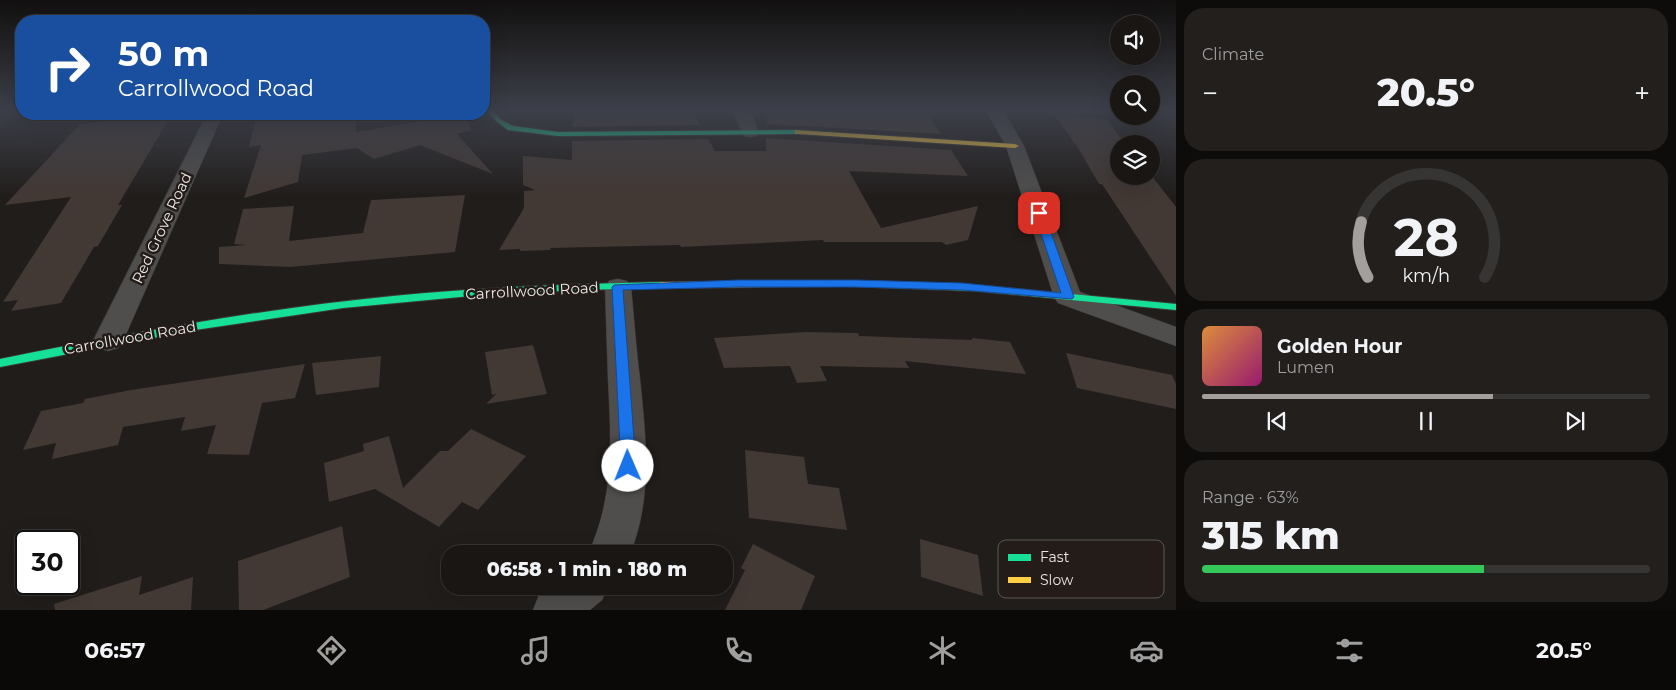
<!DOCTYPE html>
<html lang="en">
<head>
<meta charset="utf-8">
<style>
	body { margin:0; font-family:Montserrat,sans-serif; background:#221f1d; color:#f1f3f6; height:100vh; display:flex; flex-direction:column; font-size:19px; white-space:nowrap }
	* { box-sizing:border-box; margin:0 }
	p { font-size:16px; color:#9f9fa0 }
	.icon { flex:none; width:28px; height:28px; fill:none; stroke:currentColor; stroke-width:2; stroke-linecap:round; stroke-linejoin:round }
	.map { position:relative; flex:1; overflow:hidden }
	.details { display:flex; flex-direction:column; gap:8px; padding:8px; background:#0e0c0b; width:500px }
	.details>* { flex:none }
	.banner { position:absolute; left:15px; top:15px; width:475px; height:105px; border-radius:20px; box-shadow:0 5px 20px #0002,0 0 0 1px #373534; background:#1a4fa0; color:#fff; overflow:hidden }
	.tools { position:absolute; left:1110px; top:15px; display:grid; gap:10px }
	.tools a { display:grid; place-items:center; width:50px; height:50px; border-radius:50%; background:#191614; box-shadow:0 5px 20px #0002,0 0 0 1px #373534; font-size:25px }
	.speed { position:absolute; left:15px; top:530px; display:flex; gap:10px; font-size:25px; font-weight:700; text-align:center }
	.speed>* { display:grid; place-content:center; width:65px; height:65px; border-radius:50%; background:#191614; box-shadow:0 5px 20px #0002,0 0 0 1px #373534; line-height:1 }
	.speed .limit { border:2px solid #111; border-radius:8px; background:#fff; color:#111 }
	.pin { position:absolute; display:grid; place-items:center; width:42px; height:42px; color:#fff; margin:-21px; border-radius:10px; box-shadow:0 2px 8px #0006 }
	.me { position:absolute; width:55px; margin:-28px; rotate:359deg; stroke-linejoin:round; filter:drop-shadow(0 0 4px #0008) }
	.turn { display:flex; align-items:center; gap:18px; height:105px; padding:0 20px; font-size:22px }
	.turn .icon { width:65px; height:65px; stroke-width:2.5 }
	.turn b { display:block; font-size:35px; line-height:42px }
	.big { font-size:38px; font-weight:800; line-height:1.1 }
	.details .tile { flex:1; display:flex; flex-direction:column; justify-content:center; gap:8px; min-width:0; padding:0 18px; border-radius:20px; background:#221f1d }
	.details .dial { align-items:center; gap:0 }
	.dial svg { height:130px; overflow:visible; fill:none; stroke:#373534; stroke-width:7; stroke-linecap:round; text-anchor:middle }
	.dial text { fill:#f1f3f6; stroke:none }
	.song { display:flex; align-items:center; gap:15px }
	.cover { width:60px; height:60px; border-radius:8px; background:linear-gradient(135deg,hsl(30 70% 55%),hsl(320 70% 35%)) }
	.played { height:5px; border-radius:2px; background:linear-gradient(90deg,#a39f9c 65%,#373534 65%) }
	.keys { display:flex; justify-content:space-around; direction:ltr }
	.heat { display:flex; justify-content:space-between; align-items:center; font-size:28px; direction:ltr }
	.charge { height:8px; border-radius:4px; background:linear-gradient(90deg,#34c759 63%,#373534 0) }
	.trip { position:absolute; left:441px; top:545px; width:292px; height:50px; border-radius:20px; background:#191614; box-shadow:0 5px 20px #0002,0 0 0 1px #373534; font-weight:800; line-height:50px; text-align:center }
	.tab-bar { display:flex; height:80px; justify-content:space-around; align-items:center; background:#0a0908; color:#9f9fa0 }
	.tab-bar .icon { width:35px; height:35px }
	.tab-bar .selected { color:#a39f9c }
	.tab-bar b { font-size:22px; color:#f1f3f6 }
	main { display:flex; flex:1; min-height:0 }
	.map>svg:first-child { display:block }
	.building { fill:#423834 }
	.lines { fill:none; stroke-linecap:round; stroke-linejoin:round }
	.street-casing { stroke:#3c3938; stroke-width:1 }
	.fast-casing { stroke:#3c3938; stroke-width:2 }
	.slow-casing { stroke:#3c3938; stroke-width:2 }
	.street { fill:#4f4e4d; fill-rule:evenodd }
	.fast { fill:#16e098; fill-rule:evenodd }
	.slow { fill:#ffcf43; fill-rule:evenodd }
	.route { fill:#1a73e8; stroke:#114b97 }
	.labels { text-anchor:middle; stroke-width:5; stroke-linejoin:round; paint-order:stroke }
	.street-label { font-size:15px; fill:#e9e5e2; stroke:#231c19 }
	.key { fill:#231c19; stroke:#5e5855; stroke-width:1 }
	.key-label { font-size:14px; fill:#e9e5e2 }
</style>
</head>
<body>
<main>
<div class="map">
<svg width="1176" height="610" viewBox="0 0 1176 610">
	<rect width="100%" height="100%" fill="#211d1b"/>
	<g class="building">
		<path d="M573,110h120l7,15 -127,2z"/>
		<path d="M767,110h159l15,24 -174,-10z"/>
		<path d="M172,114l-54,91h4l-24,41 -4,1 -33,56 -50,8 7,-11 -15,2 68,-105 -66,8 75,-81z"/>
		<path d="M257,114h39l-1,7 60,-7 1,18 111,-18 4,16 -14,4 36,40 -73,-29 -46,14 -17,-11 -55,7 -4,27 -54,16 17,-53 -12,2z"/>
		<path d="M1054,114l53,6 19,24h-7v32l32,-1 25,32v89l-74,-112h-3l-19,-33z"/>
		<path d="M766,138l185,12 17,26 -119,-5 32,57 97,-22 -10,34 -22,5 -4,-3h-118l-1,-2 -142,7 -1,-2 -130,3 1,2 -31,1v-2l-21,1 25,-42v-17l11,-1 -12,-5v-29l49,4v-19l136,-2 7,12h51z"/>
		<path d="M465,195l-10,57 -165,15 -71,-3v-17l27,-2 -12,-1 9,-35 51,-3 -5,35 74,-8 8,-33z"/>
		<path d="M806,332l52,1 1,3 113,4v-2l38,4 16,32 -121,-13 4,7 -89,-2 7,15 -30,2 -7,-17 -66,2 -10,-30z"/>
		<path d="M533,345l14,49 -61,10 10,-10 -4,1 -7,-43z"/>
		<path d="M1066,353l106,22 4,9v25l-99,-21z"/>
		<path d="M381,356l-2,31 -63,8 -4,-32z"/>
		<path d="M305,364l-10,34 -33,5 -13,52 -42,-1 9,-29 -35,6 4,-14 -62,10 -5,18 -66,14 4,-16 -33,7 18,-39 42,-8 2,-4 46,-9z"/>
		<path d="M471,429l55,27 -48,54 -16,-8 -23,25 -64,-38 -46,13 -5,-39 40,-12 -1,-7 26,-8 14,52 37,-37h8z"/>
		<path d="M745,450l59,7 4,27 31,4 8,42 -98,-12z"/>
		<path d="M342,526l8,51 -87,33h-24l-1,-49z"/>
		<path d="M920,539l58,16 5,41 -62,-19z"/>
		<path d="M753,544l62,32 -14,34h-76l20,-40 -4,-2z"/>
		<path d="M142,576l-3,19 54,-18 -2,33h-136l-1,-6z"/>
	</g>
	<g class="lines">
		<defs>
			<g id="street">
				<path d="M732,110h17l10,22 -3,4 -6,1 -6,-1z"/>
				<path d="M986,110h17l21,36 56,146 96,35v19l-118,-43 -4,-6 -48,-151z"/>
				<path d="M207,114h16l-100,227 -5,7 -10,3 -10,-3 -5,-7z"/>
				<path d="M618,279l9,2 4,6c3,31 5,61 9,92 6,60 13,118 -10,175h-42c27,-58 23,-114 20,-176 -1,-30 -2,-61 -3,-91l4,-6z"/>
				<path d="M551,586h57l-6,14 -12,10h-57l6,-15z"/>
			</g>
			<g id="fast">
				<path d="M486,110h7l7,9 13,7 45,6 240,-2 4,2 -4,2 -240,2 -50,-6 -12,-9z"/>
				<path d="M847,281l129,4 200,19v6l-200,-19 -133,-5 -1,-2 1,-2z"/>
				<path d="M661,282l4,1 1,2 -1,2 -173,7 -149,14 -148,22 -195,37v-8c130,-26 261,-50 393,-63 89,-9 178,-12 268,-14z"/>
			</g>
			<g id="slow">
				<path d="M795,130l220,14 4,2 -4,2 -217,-14h-3z"/>
				<path d="M847,281l4,1 1,2 -1,2 -190,2 -5,-3 5,-3z"/>
			</g>
		</defs>
		<use href="#street" class="street-casing"/>
		<use href="#fast" class="fast-casing"/>
		<use href="#slow" class="slow-casing"/>
		<use href="#street" class="street"/>
		<use href="#fast" class="fast"/>
		<use href="#slow" class="slow"/>
	</g>
	<linearGradient id="sky" x2="0" y2="1"><stop stop-color="#12100f"/><stop offset="0.56" stop-color="#3d404a"/><stop offset="1" stop-color="#3d404a" stop-opacity="0"/></linearGradient>
	<rect width="1176" height="196" fill="url(#sky)"/>
	<path class="route" d="M1039,210l5,3 30,84 -2,2 -110,-9 -106,-3h-118l-115,3 13,176 -2,5 -6,2 -5,-2 -2,-5 -9,-179 2,-2 124,-5h118l106,3 99,10 -27,-80z"/>
	<g class="labels">
		<g class="street-label">
			<text transform="translate(162 228) rotate(-65)" y="5">Red Grove Road</text>
			<text transform="translate(532 291) rotate(-3)" y="5">Carrollwood Road</text>
			<text transform="translate(130 338) rotate(-10)" y="5">Carrollwood Road</text>
		</g>
	</g>
	<rect x="998" y="540" width="166" height="58" rx="8" class="key"/>
	<rect x="1008" y="554" width="23" height="7" fill="#16e098"/>
	<rect x="1008" y="577" width="23" height="6" fill="#ffcf43"/>
	<g class="key-label">
		<text x="1040" y="562">Fast</text>
		<text x="1040" y="585">Slow</text>
	</g>
</svg>
<div class="tools">
<a><svg class="icon" aria-label="sound" viewBox="0 0 24 24"><path d="M4 9h4l5-4v14l-5-4H4zM17 9q2 3 0 6"/></svg></a>
<a><svg class="icon" aria-label="search" viewBox="0 0 24 24"><circle cx="10" cy="10" r="6"/><path d="M15 15l6 6"/></svg></a>
<a><svg class="icon" aria-label="layers" viewBox="0 0 24 24"><path d="M12 4l9 5-9 5-9-5zM3 14l9 5 9-5"/></svg></a>
</div>
<div class="speed"><div class="limit">30</div></div>
<div class="pin" style="left:1039px;top:213px;background:#d93025"><svg class="icon" aria-label="arrive" viewBox="0 0 24 24"><path d="M6 21V4h12l-3 4 3 4H6"/></svg></div>
<svg class="me" style="left:628px;top:466px" viewBox="-20 -20 40 40"><circle r="19" fill="#fff"/><path d="M0-13L10 11 0 6-10 11z" fill="#1a73e8"/></svg>
<div class="trip">06:58 · 1 min · 180 m</div>
<div class="banner">
<div class="turn"><svg class="icon" aria-label="right" viewBox="0 0 24 24"><path d="M7 20v-9h11M14 6l5 5-5 5"/></svg><div><b>50 m</b>Carrollwood Road</div></div>
</div>
</div>
<section class="details">
<div class="tile"><p>Climate</p>
<div class="heat"><a>−</a><b class="big">20.5°</b><a>+</a></div>
</div>
<div class="tile dial"><svg viewBox="0 0 100 80">
<path d="M14 69A42 42 0 1 1 86 69"/>
<path d="M14 69A42 42 0 0 1 10 35" stroke="#a39f9c"/>
<text x="50" y="56" font-size="32" font-weight="700">28</text>
<text x="50" y="72" font-size="11">km/h</text>
</svg></div>
<div class="tile">
<div class="song"><i class="cover"></i><div><b>Golden Hour</b><p>Lumen</p></div></div>
<div class="played"></div>
<div class="keys"><svg class="icon" aria-label="previous" viewBox="0 0 24 24"><path d="M18 5L8 12l10 7zM5 5v14"/></svg><svg class="icon" aria-label="pause" viewBox="0 0 24 24"><path d="M8 5v14M16 5v14"/></svg><svg class="icon" aria-label="next" viewBox="0 0 24 24"><path d="M6 5l10 7-10 7zM19 5v14"/></svg></div>
</div>
<div class="tile"><p>Range · 63%</p><b class="big">315 km</b><div class="charge"></div></div>
</section>
</main>
<nav class="tab-bar">
<b>06:57</b>
<svg class="icon selected" aria-label="directions" viewBox="0 0 24 24"><path d="M12 3l9 9-9 9-9-9zM9 14v-3h6M13 9l2 2-2 2"/></svg>
<svg class="icon" aria-label="music" viewBox="0 0 24 24"><path d="M9 18V5l10-2v13"/><circle cx="6" cy="18" r="3"/><circle cx="16" cy="16" r="3"/></svg>
<svg class="icon" aria-label="phone" viewBox="0 0 24 24"><path d="M5 4h4l2 5-3 2q2 4 5 5l2-3 5 2v4C11 20 4 13 5 4z"/></svg>
<svg class="icon" aria-label="climate" viewBox="0 0 24 24"><path d="M12 3v18M4 7l16 10M4 17L20 7"/></svg>
<svg class="icon" aria-label="car" viewBox="0 0 24 24"><path d="M5 17H2v-5l4-1 3-4h7l3 4 3 1v5h-3M9 17h6M6 11h13"/><circle cx="7" cy="17" r="2"/><circle cx="17" cy="17" r="2"/></svg>
<svg class="icon" aria-label="filters" viewBox="0 0 24 24"><path d="M4 7h16M4 17h16"/><circle cx="9" cy="7" r="2"/><circle cx="15" cy="17" r="2"/></svg>
<b>20.5°</b>
</nav>
</body>
</html>
